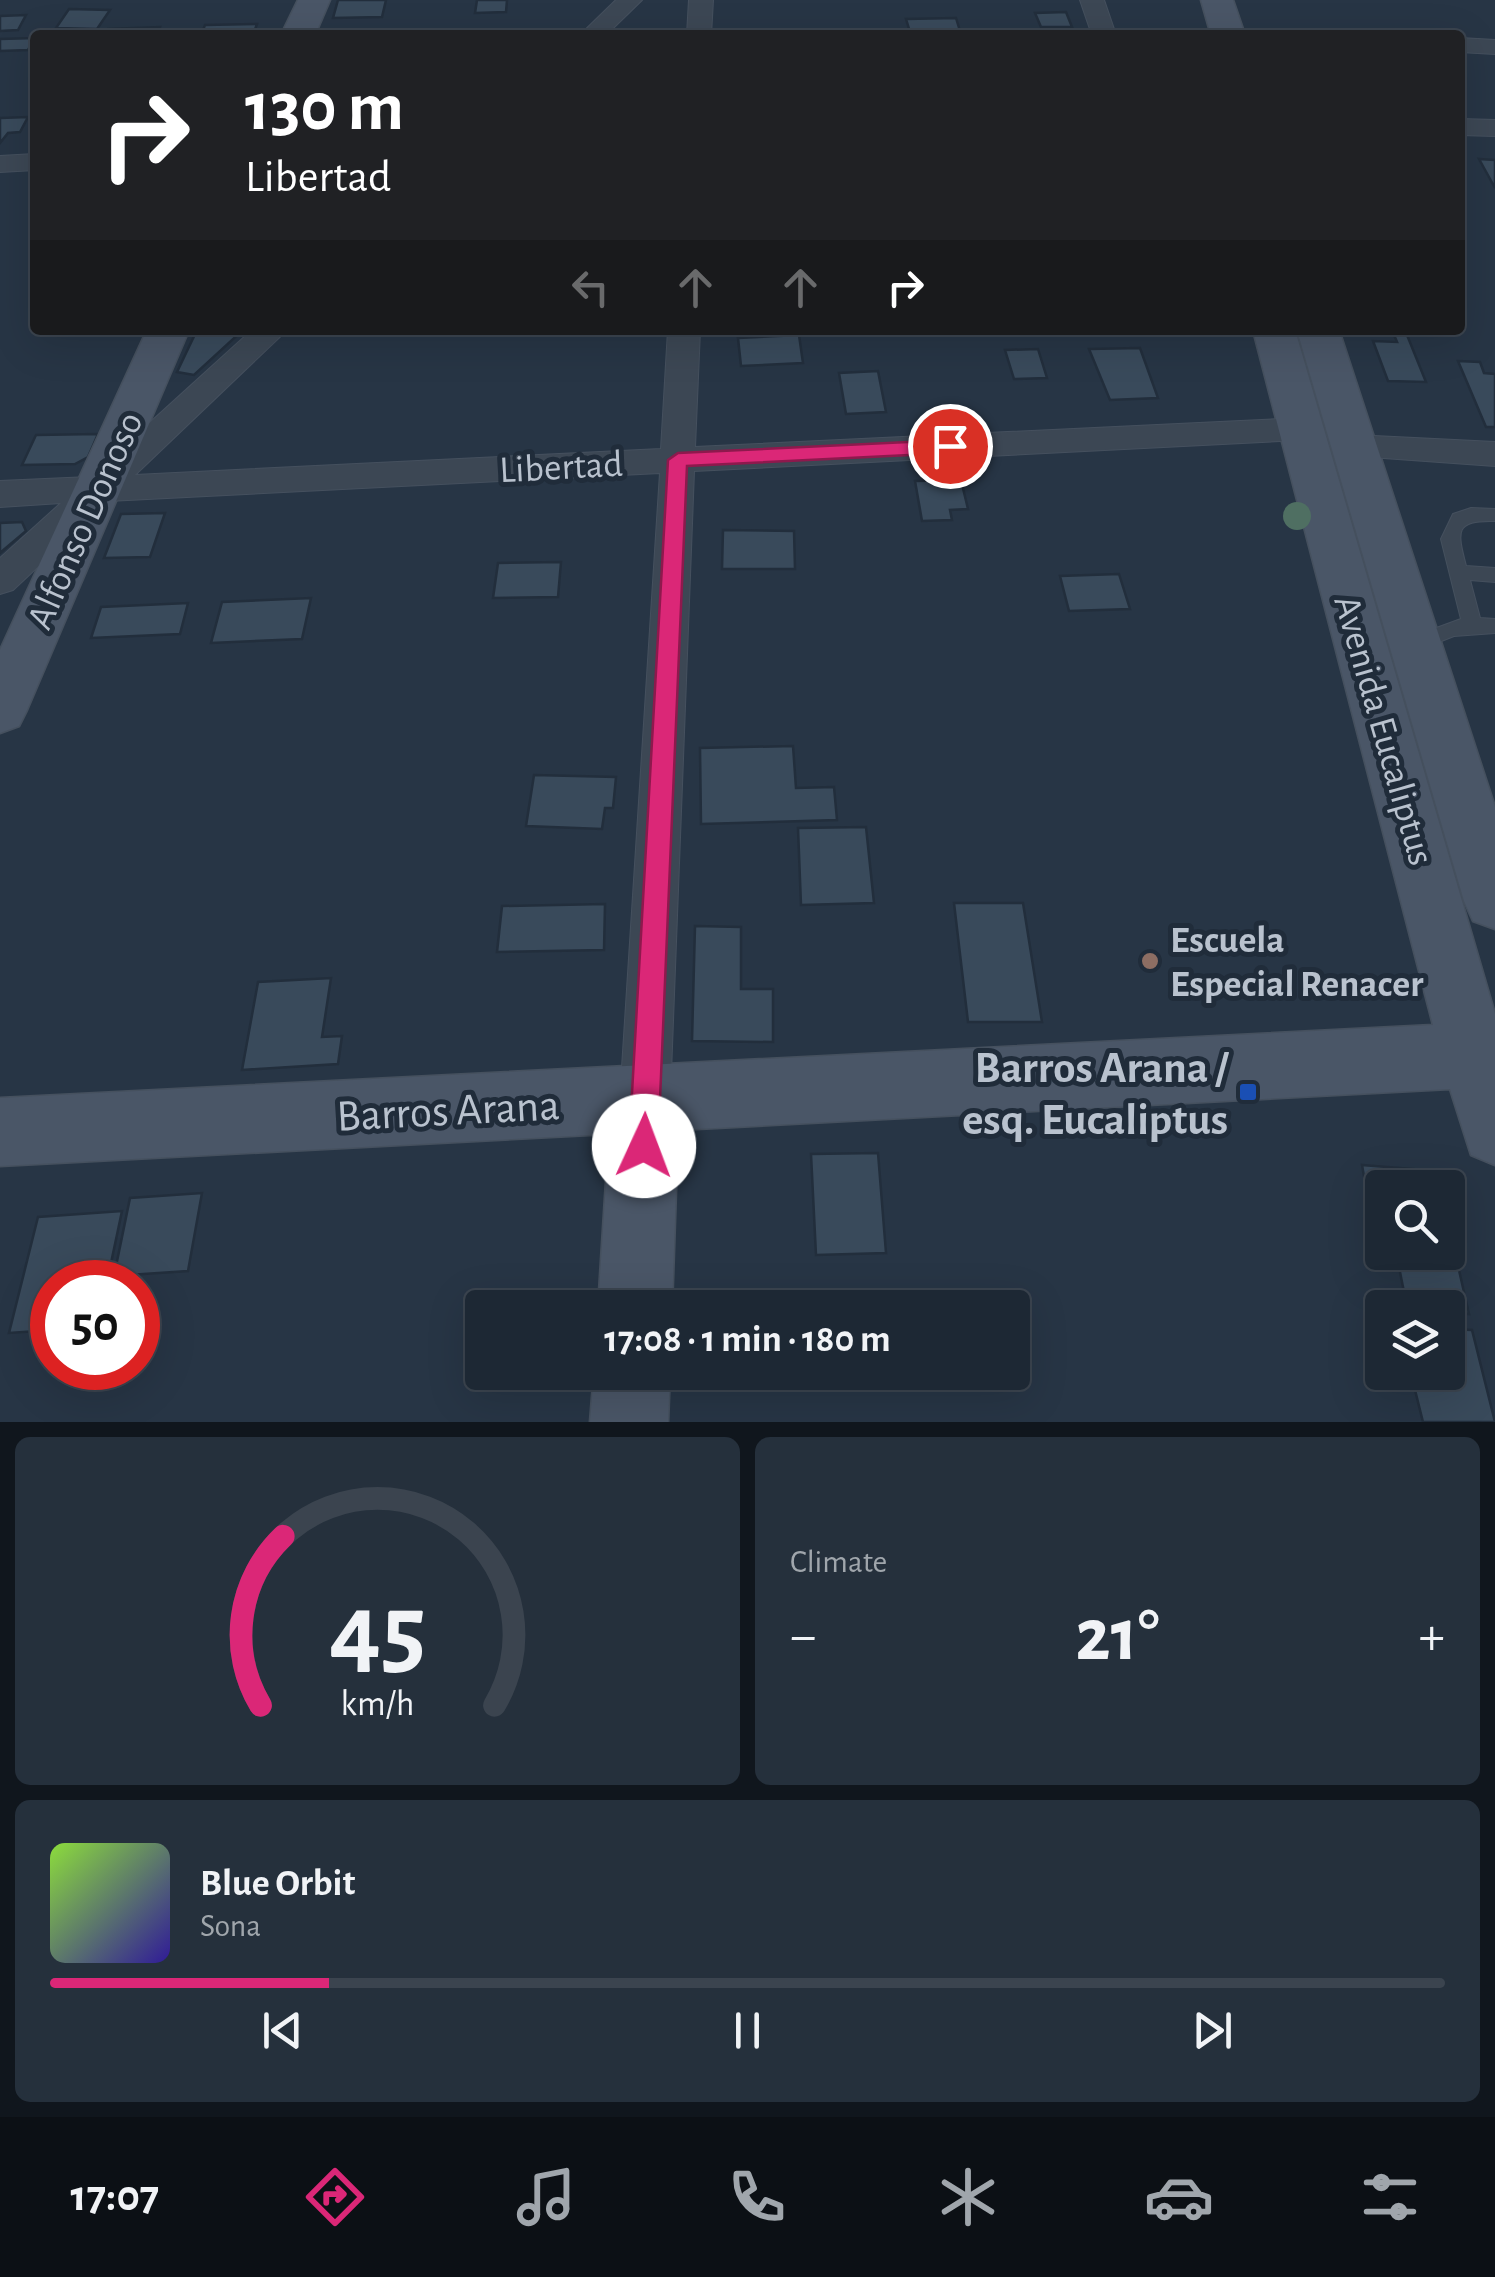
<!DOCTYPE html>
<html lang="en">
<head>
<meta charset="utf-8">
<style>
	body { margin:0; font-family:"Alegreya Sans",sans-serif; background:#25303c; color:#f1f3f6; height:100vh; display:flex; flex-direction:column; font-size:38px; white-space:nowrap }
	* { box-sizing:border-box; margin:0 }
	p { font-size:32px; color:#a0a6ac }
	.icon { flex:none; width:55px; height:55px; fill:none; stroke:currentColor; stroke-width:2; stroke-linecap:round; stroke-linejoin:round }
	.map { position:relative; height:1422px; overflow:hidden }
	.panel { display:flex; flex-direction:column; gap:15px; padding:15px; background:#10161d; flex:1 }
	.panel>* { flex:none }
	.banner { position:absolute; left:30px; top:30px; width:1435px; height:305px; border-radius:10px; box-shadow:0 10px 40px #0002,0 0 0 2px #3b444f; background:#202124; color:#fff; overflow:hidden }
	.controls { position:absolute; left:1365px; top:1170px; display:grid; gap:20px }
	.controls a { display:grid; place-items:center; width:100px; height:100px; border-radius:10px; background:#1d2834; box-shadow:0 10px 40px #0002,0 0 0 2px #3b444f; font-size:50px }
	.speed { position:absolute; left:30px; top:1260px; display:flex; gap:20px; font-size:50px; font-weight:700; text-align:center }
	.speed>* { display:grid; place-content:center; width:130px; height:130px; border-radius:50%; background:#1d2834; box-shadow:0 10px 40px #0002,0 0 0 2px #3b444f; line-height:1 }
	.speed .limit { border:15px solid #d22; background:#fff; color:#111 }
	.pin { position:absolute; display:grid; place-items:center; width:85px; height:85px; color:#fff; margin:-42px; border:5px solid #fff; border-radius:50%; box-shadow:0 2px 10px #0007 }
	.me { position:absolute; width:110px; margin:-55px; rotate:2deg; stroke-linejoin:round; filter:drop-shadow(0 0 8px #0008) }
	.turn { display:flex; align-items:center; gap:35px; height:210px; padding:0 50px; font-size:45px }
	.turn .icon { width:130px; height:130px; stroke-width:2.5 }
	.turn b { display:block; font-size:70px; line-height:85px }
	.lanes { display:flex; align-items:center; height:95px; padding:0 50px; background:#0003; justify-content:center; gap:50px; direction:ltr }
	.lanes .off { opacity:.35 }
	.big { font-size:75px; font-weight:700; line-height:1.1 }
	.panel .widget { flex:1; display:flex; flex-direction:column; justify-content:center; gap:15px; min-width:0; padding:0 35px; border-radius:15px; background:#25303c }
	.panel .dial { align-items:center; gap:0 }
	.dial svg { height:260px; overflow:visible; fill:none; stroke:#3b444f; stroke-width:7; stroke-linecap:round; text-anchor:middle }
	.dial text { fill:#f1f3f6; stroke:none }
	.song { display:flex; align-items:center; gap:30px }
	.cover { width:120px; height:120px; border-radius:15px; background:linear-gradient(135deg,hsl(90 70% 55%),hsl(250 70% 35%)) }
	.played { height:10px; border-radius:5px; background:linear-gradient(90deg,#db2777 20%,#3b444f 20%) }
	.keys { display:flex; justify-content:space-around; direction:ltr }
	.heat { display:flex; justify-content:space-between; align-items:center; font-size:55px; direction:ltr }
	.panel .tiles { flex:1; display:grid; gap:15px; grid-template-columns:1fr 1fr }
	.widget:last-child { grid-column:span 2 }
	.trip { position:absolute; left:465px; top:1290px; width:565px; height:100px; border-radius:10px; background:#1d2834; box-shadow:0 10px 40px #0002,0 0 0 2px #3b444f; font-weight:700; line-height:100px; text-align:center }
	.tabs { display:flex; height:160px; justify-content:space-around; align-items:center; background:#0c1015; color:#a0a6ac }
	.tabs .icon { width:70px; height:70px }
	.tabs .selected { color:#db2777 }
	.tabs b { font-size:45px; color:#f1f3f6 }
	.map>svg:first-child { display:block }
	.building { fill:#394a5b; stroke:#222e3c; stroke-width:2.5 }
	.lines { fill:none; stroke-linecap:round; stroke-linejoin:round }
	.lane-casing { stroke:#45505e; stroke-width:2 }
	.street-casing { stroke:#45505e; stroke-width:2 }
	.secondary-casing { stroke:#45505e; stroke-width:3 }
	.lane { fill:#3c4754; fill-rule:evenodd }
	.street { fill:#3c4754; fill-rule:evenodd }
	.secondary { fill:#4a5667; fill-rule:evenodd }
	.tree { fill:#4f6f62 }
	.route { fill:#db2777; stroke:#8e194d; stroke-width:2.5 }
	.education-dot { fill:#8d6e63; stroke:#202c3a; stroke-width:4 }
	.transit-dot { fill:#1a4fb4; stroke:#202c3a; stroke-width:4 }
	.labels { text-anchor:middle; stroke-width:10; stroke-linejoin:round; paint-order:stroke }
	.street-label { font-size:38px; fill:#b9c2ce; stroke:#202c3a }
	.poi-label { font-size:38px; font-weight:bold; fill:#b9c2ce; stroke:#202c3a; text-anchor:start }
	.near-poi-label { font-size:45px; font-weight:bold; fill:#b9c2ce; stroke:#202c3a; text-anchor:end }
	.near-street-label { font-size:45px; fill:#b9c2ce; stroke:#202c3a }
</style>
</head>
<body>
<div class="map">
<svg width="1495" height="1422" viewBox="0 0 1495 1422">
	<rect width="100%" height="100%" fill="#273545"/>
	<g class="building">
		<path d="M338,0h48l-4,17 -49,1z"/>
		<path d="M477,0h30l-1,12 -31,1z"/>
		<path d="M69,9l41,1 -13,19 -41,-1z"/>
		<path d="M1066,12l6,15h-31l-6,-14z"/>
		<path d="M26,15l-8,15 -18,1v-15z"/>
		<path d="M956,18l4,13 -50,1 -4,-13z"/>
		<path d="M257,24l-4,11h-52l4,-10z"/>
		<path d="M160,27l-3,8h-52l3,-6z"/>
		<path d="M35,38l-7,12 -28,1v-12z"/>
		<path d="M28,117l-8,15 -12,1 -8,10v-25z"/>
		<path d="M1479,159l16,1v28z"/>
		<path d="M197,330h46l-49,45 -17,-3z"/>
		<path d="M1392,330h13l21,52 -38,-1 -15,-40 24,1z"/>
		<path d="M799,335l4,28 -62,3 -3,-28z"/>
		<path d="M1140,348l18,50 -48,2 -21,-51z"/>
		<path d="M1038,349l9,29 -33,1 -9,-29z"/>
		<path d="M1458,361l22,1 4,11 11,1v53h-9z"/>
		<path d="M878,371l8,41 -40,2 -7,-41z"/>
		<path d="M98,434l-10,23 -13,7 -53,1 14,-30z"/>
		<path d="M961,480l7,29 -18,1 2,10 -30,1 -7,-40z"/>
		<path d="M165,513l-15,44 -46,1 17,-44z"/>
		<path d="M22,522l4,9 -26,22v-30z"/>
		<path d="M723,530l71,1 1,38h-73z"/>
		<path d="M561,562l-3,35 -65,1 5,-35z"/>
		<path d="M1119,574l11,35 -61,2 -9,-35z"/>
		<path d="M311,598l-9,41 -91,4 11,-41z"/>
		<path d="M188,603l-8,31 -89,4 10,-31z"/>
		<path d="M793,746l3,42 38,-1 3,33 -136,4 -1,-76z"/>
		<path d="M534,775l82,2 -3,31h-8l-3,21 -76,-3z"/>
		<path d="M866,827l8,76 -73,2 -3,-77z"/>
		<path d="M954,903h69l19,119h-74z"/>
		<path d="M605,904l-1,46 -107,2 5,-46z"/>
		<path d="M695,926l46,1v62h32v53l-81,-1z"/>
		<path d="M331,978l-9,59 20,-1 -4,28 -96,6 16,-88z"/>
		<path d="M878,1153l8,100 -70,2 -5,-101z"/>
		<path d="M1362,1165l74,6 3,17h-57v35l-10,-1z"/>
		<path d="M202,1193l-14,78 -74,5 16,-78z"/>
		<path d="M122,1211l-15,71h-55v48l-43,3 29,-116z"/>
		<path d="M1448,1222l21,92 -21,-2v-4l-41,-1 -11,-55h52z"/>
		<path d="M1448,1329l24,1 23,92h-72l-10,-40 18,1 -2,-11h19z"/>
	</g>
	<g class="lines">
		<defs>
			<path id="lane" d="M1471,508l24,1v12c-41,-1 -38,10 -29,45l29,2v14l-25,-2 10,38 15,1v14l-41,3 -38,15 -7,-3 -3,-5 3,-5 52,-19 -20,-80 12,-25z"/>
			<g id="street">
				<path d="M616,0h26l-36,35h-26z"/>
				<path d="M689,0h24l-2,35h-24z"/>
				<path d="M1080,0h24l12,35h-24z"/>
				<path d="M1460,38l35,2v14l-35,-2z"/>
				<path d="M1460,119l35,1v16l-35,-1z"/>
				<path d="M35,154v16l-35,2v-16z"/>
				<path d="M252,330h35l-152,145 526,-26 7,-119h32l-5,117 606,-29 12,3 5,8 -5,8 -12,3 -607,31 -24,628 -8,17 -17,8 -17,-8 -8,-17 40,-626 -552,28 -95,89 -13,4v-36l61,-55 -61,4v-26l90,-4z"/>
				<path d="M1354,435l141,7v24l-153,-11 -5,-8 5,-8z"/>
			</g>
			<g id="secondary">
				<path d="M298,0h32l-15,35h-34z"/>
				<path d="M1201,0h32l12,35h-34z"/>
				<path d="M147,330h42l-162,380 -8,16 -19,7v-83z"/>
				<path d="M1253,330h42l200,684v151l-24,-10 -21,-66 -772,41 -6,178h-74l11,-174 -609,32v-68l1433,-73z"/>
				<path d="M1297,330h42l156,477v122l-22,-8 -9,-20z"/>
				<path d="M594,1372h76l-2,50h-78z"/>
			</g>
		</defs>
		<use href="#lane" class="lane-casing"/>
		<use href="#street" class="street-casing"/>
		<use href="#secondary" class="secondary-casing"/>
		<use href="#lane" class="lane"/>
		<use href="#street" class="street"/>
		<use href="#secondary" class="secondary"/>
	</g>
	<circle class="tree" cx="1297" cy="516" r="14"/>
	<path class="route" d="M950,440l10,6 -10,7 -263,13 -29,680 -4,10 -10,4 -11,-4 -4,-10 39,-686 10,-7z"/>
	<circle class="education-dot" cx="1150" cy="961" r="10"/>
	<rect class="transit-dot" x="1238" y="1082" width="20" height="20" rx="5"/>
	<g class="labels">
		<g class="street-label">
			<text transform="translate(561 466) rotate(-3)" y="13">Libertad</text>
			<text transform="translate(84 520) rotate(-66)" y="13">Alfonso Donoso</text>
			<text transform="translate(1385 730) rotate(74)" y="13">Avenida Eucaliptus</text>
		</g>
		<g class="poi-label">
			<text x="1170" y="952">Escuela<tspan x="1170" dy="44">Especial Renacer</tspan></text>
		</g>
		<g class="near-poi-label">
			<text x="1228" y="1082">Barros Arana /<tspan x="1228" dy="52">esq. Eucaliptus</tspan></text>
		</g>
		<g class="near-street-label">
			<text transform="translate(448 1109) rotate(-3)" y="16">Barros Arana</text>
		</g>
	</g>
</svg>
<div class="controls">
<a><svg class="icon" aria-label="search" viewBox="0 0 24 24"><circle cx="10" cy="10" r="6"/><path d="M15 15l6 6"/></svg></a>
<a><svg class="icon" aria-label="layers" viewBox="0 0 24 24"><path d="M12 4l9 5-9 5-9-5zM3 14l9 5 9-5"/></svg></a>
</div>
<div class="speed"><div class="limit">50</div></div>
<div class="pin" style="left:950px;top:446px;background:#d93025"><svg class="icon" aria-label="arrive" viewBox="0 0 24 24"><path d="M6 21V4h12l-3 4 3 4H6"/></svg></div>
<svg class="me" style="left:644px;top:1146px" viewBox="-20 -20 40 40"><circle r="19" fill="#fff"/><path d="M0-13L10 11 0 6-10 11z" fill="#db2777"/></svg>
<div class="trip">17:08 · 1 min · 180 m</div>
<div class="banner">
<div class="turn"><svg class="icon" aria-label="right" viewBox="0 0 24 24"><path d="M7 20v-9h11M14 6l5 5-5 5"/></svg><div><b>130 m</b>Libertad</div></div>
<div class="lanes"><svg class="icon off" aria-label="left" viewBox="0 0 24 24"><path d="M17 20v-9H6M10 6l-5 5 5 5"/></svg><svg class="icon off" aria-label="ahead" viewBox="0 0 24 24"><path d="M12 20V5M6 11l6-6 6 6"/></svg><svg class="icon off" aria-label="ahead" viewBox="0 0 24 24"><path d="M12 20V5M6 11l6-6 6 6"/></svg><svg class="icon" aria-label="right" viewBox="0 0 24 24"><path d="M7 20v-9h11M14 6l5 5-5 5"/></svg></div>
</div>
</div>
<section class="panel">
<div class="tiles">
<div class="widget dial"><svg viewBox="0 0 100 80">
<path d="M14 69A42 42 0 1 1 86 69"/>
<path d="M14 69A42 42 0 0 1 21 17" stroke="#db2777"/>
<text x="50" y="56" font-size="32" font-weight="700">45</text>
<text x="50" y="72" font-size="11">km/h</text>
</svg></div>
<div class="widget"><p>Climate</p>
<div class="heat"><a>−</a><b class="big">21°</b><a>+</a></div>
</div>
<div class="widget">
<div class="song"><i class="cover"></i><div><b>Blue Orbit</b><p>Sona</p></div></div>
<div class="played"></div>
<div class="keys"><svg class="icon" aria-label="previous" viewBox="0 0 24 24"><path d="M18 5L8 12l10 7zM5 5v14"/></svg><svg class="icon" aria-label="pause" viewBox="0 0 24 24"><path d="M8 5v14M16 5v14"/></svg><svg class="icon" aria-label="next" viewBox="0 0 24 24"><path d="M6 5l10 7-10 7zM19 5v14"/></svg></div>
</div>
</div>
</section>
<nav class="tabs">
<b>17:07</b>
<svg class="icon selected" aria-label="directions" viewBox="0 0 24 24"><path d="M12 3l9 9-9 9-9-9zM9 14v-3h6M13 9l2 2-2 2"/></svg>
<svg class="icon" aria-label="music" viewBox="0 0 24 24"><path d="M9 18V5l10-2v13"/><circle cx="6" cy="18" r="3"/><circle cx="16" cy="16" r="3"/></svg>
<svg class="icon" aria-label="phone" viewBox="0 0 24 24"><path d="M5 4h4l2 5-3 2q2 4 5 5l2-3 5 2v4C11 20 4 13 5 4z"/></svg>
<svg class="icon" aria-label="climate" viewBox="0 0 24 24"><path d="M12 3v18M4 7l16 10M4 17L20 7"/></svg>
<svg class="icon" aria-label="car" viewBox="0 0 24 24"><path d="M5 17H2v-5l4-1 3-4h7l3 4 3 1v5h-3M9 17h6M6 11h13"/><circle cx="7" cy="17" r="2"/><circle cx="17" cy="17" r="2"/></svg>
<svg class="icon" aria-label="filters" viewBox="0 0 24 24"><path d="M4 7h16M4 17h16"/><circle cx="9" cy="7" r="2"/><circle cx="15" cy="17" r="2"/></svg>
</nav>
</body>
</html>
